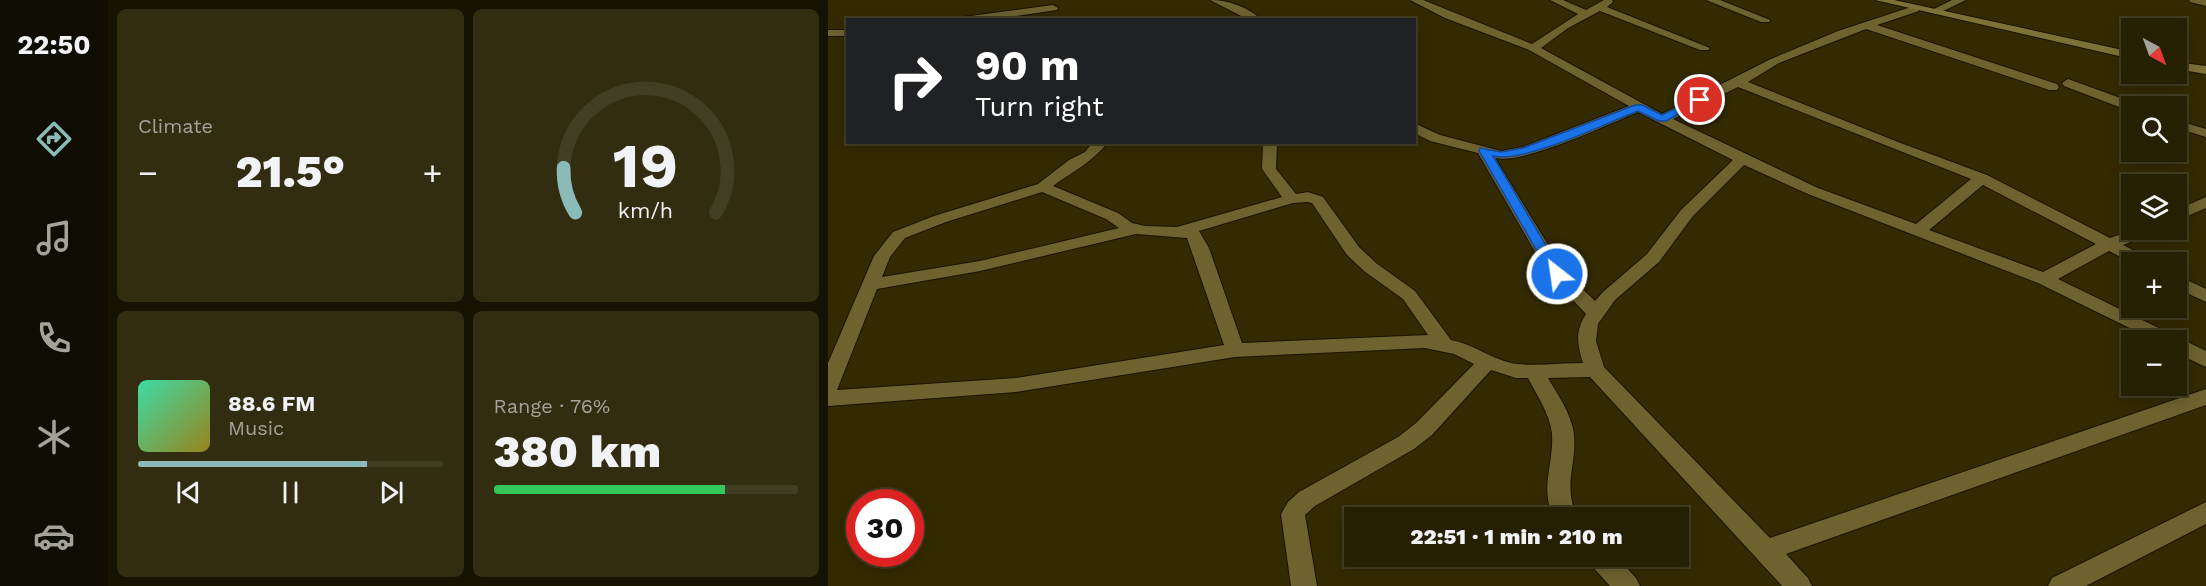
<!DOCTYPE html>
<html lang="en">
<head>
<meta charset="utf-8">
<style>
	body { margin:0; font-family:"Work Sans",sans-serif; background:#322d11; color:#f1f3f6; height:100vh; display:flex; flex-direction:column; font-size:22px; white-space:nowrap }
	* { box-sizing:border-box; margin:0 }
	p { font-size:20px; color:#a4a399 }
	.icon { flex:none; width:33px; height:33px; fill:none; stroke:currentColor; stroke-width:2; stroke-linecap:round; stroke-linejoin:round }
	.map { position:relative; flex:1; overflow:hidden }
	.details { display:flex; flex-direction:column; gap:9px; padding:9px; background:#151201; width:720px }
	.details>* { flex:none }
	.top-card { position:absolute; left:18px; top:18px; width:570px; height:126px; border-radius:0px; box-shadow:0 3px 15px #0003,0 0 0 2px #423e24; background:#202124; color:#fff; overflow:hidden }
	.needle { width:39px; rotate:139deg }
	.tools { position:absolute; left:1293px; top:18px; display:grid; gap:12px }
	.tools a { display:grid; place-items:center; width:66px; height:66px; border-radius:0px; background:#262002; box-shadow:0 3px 15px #0003,0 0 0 2px #423e24; font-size:30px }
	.speed { position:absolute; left:18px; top:489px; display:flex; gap:12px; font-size:30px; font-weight:700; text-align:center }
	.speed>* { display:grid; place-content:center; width:78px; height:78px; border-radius:50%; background:#262002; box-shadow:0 3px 15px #0003,0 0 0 2px #423e24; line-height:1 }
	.speed .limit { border:9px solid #d22; background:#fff; color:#111 }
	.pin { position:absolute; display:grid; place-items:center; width:51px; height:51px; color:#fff; margin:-26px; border:3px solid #fff; border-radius:50%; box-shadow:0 2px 6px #0007 }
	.me { position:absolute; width:66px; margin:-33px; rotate:330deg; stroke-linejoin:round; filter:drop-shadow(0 0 4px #0008) }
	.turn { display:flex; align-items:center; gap:21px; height:126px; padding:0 30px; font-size:27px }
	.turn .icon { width:78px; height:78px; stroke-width:2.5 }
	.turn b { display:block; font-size:42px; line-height:51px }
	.big { font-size:45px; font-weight:800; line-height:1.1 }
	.details .widget { flex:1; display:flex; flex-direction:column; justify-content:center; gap:9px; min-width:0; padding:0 21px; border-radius:9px; background:#322d11 }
	.details .dial { align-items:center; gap:0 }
	.dial svg { height:156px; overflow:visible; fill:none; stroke:#423e24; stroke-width:7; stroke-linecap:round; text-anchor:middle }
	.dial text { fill:#f1f3f6; stroke:none }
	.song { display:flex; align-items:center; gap:18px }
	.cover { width:72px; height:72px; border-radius:9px; background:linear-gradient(135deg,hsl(160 70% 55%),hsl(50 70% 35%)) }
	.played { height:6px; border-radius:3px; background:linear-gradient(90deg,#8bbbb9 75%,#423e24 75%) }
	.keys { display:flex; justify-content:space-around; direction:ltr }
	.heat { display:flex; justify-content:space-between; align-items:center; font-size:33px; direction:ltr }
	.charge { height:9px; border-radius:4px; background:linear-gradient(90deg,#34c759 76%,#423e24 0) }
	.details .tiles { flex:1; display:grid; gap:9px; grid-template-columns:repeat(2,1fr) }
	.trip { position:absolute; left:516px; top:507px; width:345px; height:60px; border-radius:0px; background:#262002; box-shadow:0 3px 15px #0003,0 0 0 2px #423e24; font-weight:800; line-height:60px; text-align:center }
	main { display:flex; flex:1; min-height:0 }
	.tab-bar { display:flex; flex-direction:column; width:108px; justify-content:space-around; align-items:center; background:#0f0d01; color:#a4a399 }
	.tab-bar .icon { width:42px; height:42px }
	.tab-bar .on { color:#8bbbb9 }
	.tab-bar b { font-size:27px; color:#f1f3f6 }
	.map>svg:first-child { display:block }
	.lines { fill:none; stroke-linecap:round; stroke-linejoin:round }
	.street-casing { stroke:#191300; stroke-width:2 }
	.secondary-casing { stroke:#191300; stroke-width:2 }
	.street { fill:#6e622f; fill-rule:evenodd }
	.secondary { fill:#7e7137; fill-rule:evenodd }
	.route { fill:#1a73e8; stroke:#114b97; stroke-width:1.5 }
</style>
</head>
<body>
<main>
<nav class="tab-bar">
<b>22:50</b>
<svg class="icon on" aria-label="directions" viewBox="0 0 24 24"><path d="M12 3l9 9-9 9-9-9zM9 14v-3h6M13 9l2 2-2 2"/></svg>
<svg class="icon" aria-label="music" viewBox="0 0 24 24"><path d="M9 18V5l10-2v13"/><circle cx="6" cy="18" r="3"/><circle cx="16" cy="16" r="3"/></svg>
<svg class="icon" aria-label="phone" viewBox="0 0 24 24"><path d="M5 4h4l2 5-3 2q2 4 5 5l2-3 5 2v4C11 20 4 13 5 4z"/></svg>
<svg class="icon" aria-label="climate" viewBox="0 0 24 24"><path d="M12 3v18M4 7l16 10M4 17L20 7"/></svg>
<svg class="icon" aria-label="car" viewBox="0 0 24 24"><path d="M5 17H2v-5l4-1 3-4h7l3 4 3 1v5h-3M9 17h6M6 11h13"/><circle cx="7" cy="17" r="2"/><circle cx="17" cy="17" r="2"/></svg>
</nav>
<section class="details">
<div class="tiles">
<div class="widget"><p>Climate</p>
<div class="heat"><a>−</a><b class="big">21.5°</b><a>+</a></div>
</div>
<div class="widget dial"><svg viewBox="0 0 100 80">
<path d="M14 69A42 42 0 1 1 86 69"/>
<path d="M14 69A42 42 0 0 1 8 46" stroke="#8bbbb9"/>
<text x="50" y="56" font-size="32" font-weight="700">19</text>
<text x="50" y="72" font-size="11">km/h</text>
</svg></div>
<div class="widget">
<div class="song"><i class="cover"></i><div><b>88.6 FM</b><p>Music</p></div></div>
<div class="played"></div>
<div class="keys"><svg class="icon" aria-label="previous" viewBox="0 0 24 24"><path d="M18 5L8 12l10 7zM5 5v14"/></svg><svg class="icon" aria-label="pause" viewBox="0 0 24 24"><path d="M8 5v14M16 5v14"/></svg><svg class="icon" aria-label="next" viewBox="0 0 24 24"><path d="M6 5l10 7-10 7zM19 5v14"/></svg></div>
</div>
<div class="widget"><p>Range · 76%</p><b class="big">380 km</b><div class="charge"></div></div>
</div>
</section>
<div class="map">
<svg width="1378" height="586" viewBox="0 0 1378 586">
	<rect width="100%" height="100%" fill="#332a02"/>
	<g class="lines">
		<defs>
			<g id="street">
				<path d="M382,0c19,0 38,7 52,20h-13z"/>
				<path d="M582,0h13l109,44 46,-30 -28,-14h13l23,10 18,-10h8l1,2 -6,5 103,41 -2,2h-8l-100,-39 -32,17 -27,20 121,66 109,-55 67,-28 73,-24h8v4l-42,14 180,59 2,3 -2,3h-8l-183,-61 -87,34 -31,19 150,60 89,33 123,63 23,-8h22l-2,3 -30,12 26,13 2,4 -19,1 -23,-12 -51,28 148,72v16l-30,-14v-13h-22l-116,-57 -230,-89 -64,-29 -51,51 -34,46 -44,38 -12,17 -5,7 -2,17 8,26 166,171 436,-149v16l-420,149 22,24 4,8h-30l-192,-209 -42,1c10,17 23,35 26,56 3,31 -12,52 4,84h-24c-15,-29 0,-54 -2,-84 -2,-20 -15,-38 -24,-56h-12l-25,-8 -59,65 -18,14 -99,57 -10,9 12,71h-26l-10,-72 7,-12 11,-10 99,-55 18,-14 58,-59 -20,-10 -29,-6 -190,9 -219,35 -188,14v-43l46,-107 19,-24 41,-16 104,-32 31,-24 16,-8 8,-10h15c-14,19 -36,30 -55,44l65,27 14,10 13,3 32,1 105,-30 -20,-28 1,-27h14l-1,27 20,25 12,-2 15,5 36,50 17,16 39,28 36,49c23,4 43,21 66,24 21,2 45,-1 66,-1 -6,-19 -8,-32 3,-49l-38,-40 -70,-121 -48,-12 -16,-8v-10l26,12 61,16 22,-4 106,-41 -100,-56 -84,-32zM910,87l233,92 -55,45 -98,-36 -145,-69zM810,112l95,48 -52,50 -34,44 -44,38 -8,9 -31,-30 -69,-113c28,7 113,-34 143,-46zM1155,185l113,59 -53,28 -114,-42zM214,192l64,27 13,9 -139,33 -98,16 8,-20 15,-19 41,-16zM479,202l5,1 35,52 17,16 39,28 25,36 -186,8 -33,-95 -10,-17 94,-28zM308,234l51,4 37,107 -208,33 -179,12 40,-101 103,-18z"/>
				<path d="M878,0h14l50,20 -1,2h-8z"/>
				<path d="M1124,0h14l-29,14 -9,-2z"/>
				<path d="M1361,0h17v6l-16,-4z"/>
				<path d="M225,5l5,3 -1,2 -67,10h-32l5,-3z"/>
				<rect x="0" y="30" width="20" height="6"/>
				<path d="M1240,79l69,25 1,2h-6v5l-5,-1 -63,-24 -2,-3z"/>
				<path d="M1348,120l30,9v8l-30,-9z"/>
				<path d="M1378,197v11l-30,13v-11z"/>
				<path d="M1348,275l30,14v13l-30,-14z"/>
				<path d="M1378,502v22l-120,62h-38l4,-8z"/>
				<path d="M759,556h29l20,22 4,8h-30l-20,-22z"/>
			</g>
			<g id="secondary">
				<path d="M1047,0h19l238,52v7z"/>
				<path d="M1348,62l30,4v8l-30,-5z"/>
			</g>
		</defs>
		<use href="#street" class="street-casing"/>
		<use href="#secondary" class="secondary-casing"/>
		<use href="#street" class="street"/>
		<use href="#secondary" class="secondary"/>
	</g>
	<path class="route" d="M869,98l8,2 -39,21h-7l-21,-10c-32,12 -115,53 -145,45l70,118 -6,4 -5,-1 -73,-126 1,-3 21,4 22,-4 112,-43h7l20,10z"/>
</svg>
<div class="tools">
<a><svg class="needle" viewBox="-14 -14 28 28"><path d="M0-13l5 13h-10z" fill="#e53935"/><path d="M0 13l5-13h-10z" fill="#a4a399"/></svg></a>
<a><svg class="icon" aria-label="search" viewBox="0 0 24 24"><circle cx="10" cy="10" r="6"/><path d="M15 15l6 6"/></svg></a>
<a><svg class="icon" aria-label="layers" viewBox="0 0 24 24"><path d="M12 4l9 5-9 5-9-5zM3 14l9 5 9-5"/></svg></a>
<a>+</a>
<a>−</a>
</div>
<div class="speed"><div class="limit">30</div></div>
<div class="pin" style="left:872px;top:100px;background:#d93025"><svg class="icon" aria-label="arrive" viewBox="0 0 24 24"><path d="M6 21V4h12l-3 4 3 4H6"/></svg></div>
<svg class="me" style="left:729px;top:274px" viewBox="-20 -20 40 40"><circle r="17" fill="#1a73e8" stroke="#fff" stroke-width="3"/><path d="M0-11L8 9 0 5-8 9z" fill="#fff"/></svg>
<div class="trip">22:51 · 1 min · 210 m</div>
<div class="top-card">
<div class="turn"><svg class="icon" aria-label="right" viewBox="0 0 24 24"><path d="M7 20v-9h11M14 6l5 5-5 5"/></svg><div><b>90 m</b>Turn right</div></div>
</div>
</div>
</main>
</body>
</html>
